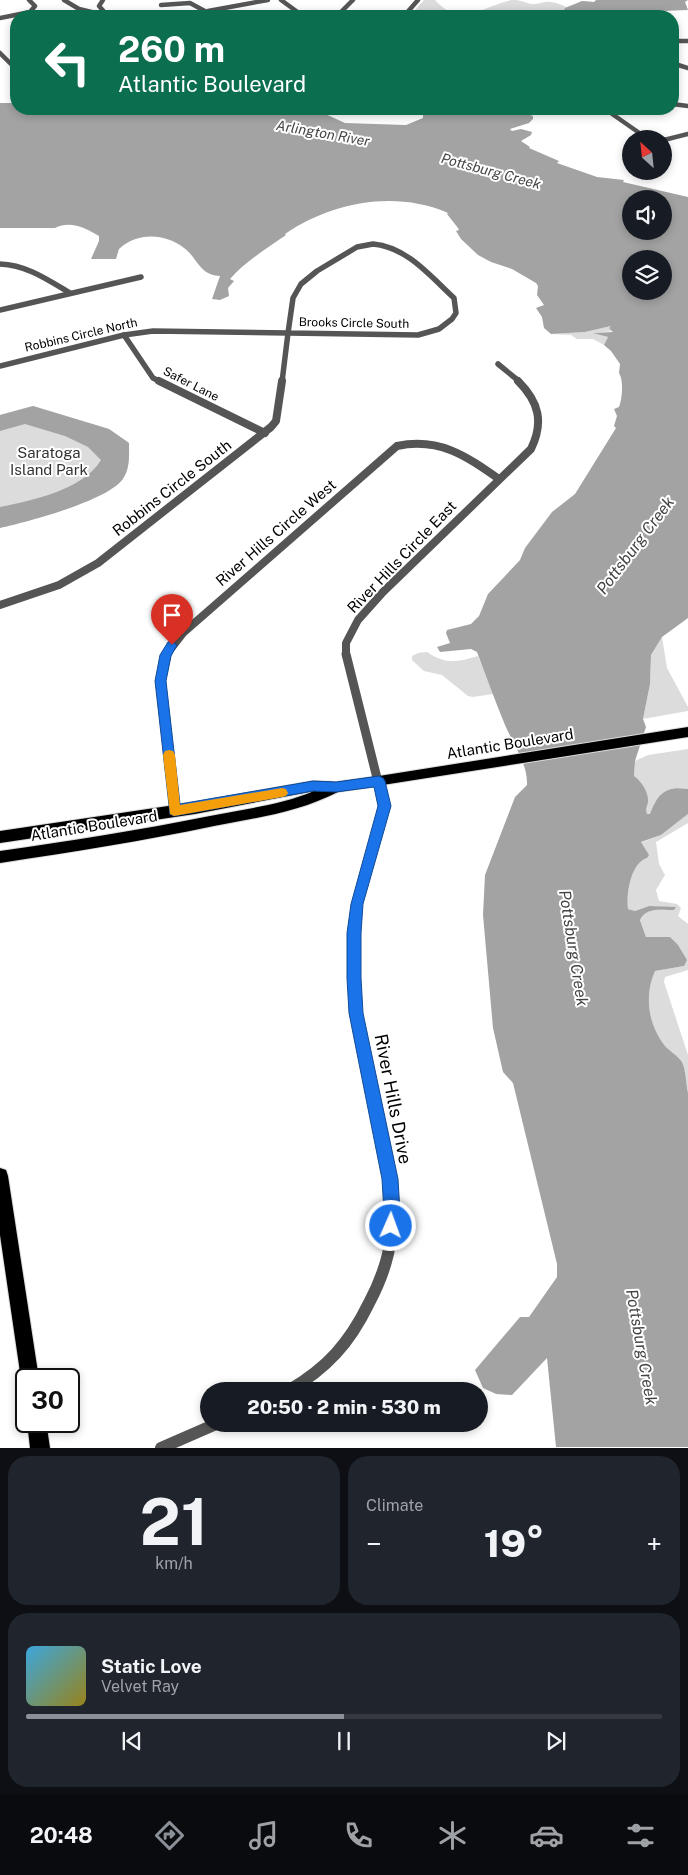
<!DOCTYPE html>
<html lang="en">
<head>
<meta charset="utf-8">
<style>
	body { margin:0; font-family:"Public Sans",sans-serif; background:#20242c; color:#f1f3f6; height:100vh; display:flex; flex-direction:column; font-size:19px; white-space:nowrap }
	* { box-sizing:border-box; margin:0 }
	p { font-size:16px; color:#9ea1a6 }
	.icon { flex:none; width:28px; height:28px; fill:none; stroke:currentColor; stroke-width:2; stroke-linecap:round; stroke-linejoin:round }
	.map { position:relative; height:1448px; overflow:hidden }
	.panel { display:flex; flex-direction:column; gap:8px; padding:8px; background:#0d0f14; flex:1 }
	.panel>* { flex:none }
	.top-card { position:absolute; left:10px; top:10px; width:669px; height:105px; border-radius:20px; box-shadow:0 2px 8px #0003; background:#0b6e4f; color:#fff; overflow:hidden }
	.needle { width:32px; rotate:333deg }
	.buttons { position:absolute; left:622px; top:130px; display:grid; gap:10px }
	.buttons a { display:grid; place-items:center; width:50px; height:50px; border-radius:50%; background:#171b24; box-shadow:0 2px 8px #0003; font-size:25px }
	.speed { position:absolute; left:15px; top:1368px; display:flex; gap:10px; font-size:25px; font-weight:700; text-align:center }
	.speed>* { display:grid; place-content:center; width:65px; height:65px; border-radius:50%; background:#171b24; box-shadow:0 2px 8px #0003; line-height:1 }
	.speed .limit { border:2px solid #111; border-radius:8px; background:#fff; color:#111 }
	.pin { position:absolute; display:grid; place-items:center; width:42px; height:42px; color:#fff; margin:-51px -21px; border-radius:50% 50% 50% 0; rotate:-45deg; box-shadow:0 0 5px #0007 }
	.pin .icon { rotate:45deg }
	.me { position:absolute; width:55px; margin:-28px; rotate:2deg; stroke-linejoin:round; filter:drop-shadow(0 0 4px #0008) }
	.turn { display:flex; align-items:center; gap:18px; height:105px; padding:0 25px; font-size:22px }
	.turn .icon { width:65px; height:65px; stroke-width:2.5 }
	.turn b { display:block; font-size:35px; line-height:42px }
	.big { font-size:38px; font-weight:800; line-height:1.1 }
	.panel .widget { flex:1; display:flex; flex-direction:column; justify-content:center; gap:8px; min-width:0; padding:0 18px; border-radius:20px; background:#20242c }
	.panel .dial { align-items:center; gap:0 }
	.dial b { font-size:65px; line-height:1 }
	.song { display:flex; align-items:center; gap:15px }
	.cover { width:60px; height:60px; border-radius:8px; background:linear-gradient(135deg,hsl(200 70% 55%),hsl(50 70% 35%)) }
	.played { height:5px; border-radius:2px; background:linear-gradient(90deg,#8c9099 50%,#363941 50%) }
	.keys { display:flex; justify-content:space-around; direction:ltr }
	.heat { display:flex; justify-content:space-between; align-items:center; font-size:28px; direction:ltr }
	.panel .tiles { flex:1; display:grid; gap:8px; grid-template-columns:1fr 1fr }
	.widget:last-child { grid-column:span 2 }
	.trip { position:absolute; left:200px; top:1382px; width:288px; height:50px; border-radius:25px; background:#171b24; box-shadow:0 2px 8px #0003; font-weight:800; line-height:50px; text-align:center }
	.dock { display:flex; height:80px; justify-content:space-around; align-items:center; background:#090b0e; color:#9ea1a6 }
	.dock .icon { width:35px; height:35px }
	.dock .selected { color:#8c9099 }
	.dock b { font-size:22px; color:#f1f3f6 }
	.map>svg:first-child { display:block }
	.green { fill:#dcdcdc }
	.water { fill:#a3a3a3; fill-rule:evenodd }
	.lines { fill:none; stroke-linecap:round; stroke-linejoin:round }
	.primary-casing { stroke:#dbdbdb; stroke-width:2 }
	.minor-far4 { stroke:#555; stroke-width:4.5 }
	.minor-far3 { stroke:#555; stroke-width:5.5 }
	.minor-far2 { stroke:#555; stroke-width:8 }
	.minor-far1 { stroke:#555; stroke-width:9 }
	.minor { stroke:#555; stroke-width:12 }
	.primary { fill:#000; fill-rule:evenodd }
	.route { fill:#1a73e8; stroke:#114b97 }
	.slow { fill:#f59e0b }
	.labels { text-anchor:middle; stroke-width:4; stroke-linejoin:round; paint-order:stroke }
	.far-street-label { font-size:12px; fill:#000; stroke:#fff }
	.far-water-label { font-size:14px; font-style:italic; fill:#444; stroke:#fff }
	.park-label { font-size:15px; fill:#333; stroke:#fff }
	.street-label { font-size:15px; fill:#000; stroke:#fff }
	.water-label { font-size:16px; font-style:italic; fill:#444; stroke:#fff }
	.near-street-label { font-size:18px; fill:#000; stroke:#fff }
</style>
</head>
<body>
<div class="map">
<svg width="688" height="1448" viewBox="0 0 688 1448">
	<rect width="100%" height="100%" fill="#fff"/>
	<g class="green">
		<path d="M424,0h11c26,29 47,6 77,0 8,0 12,2 19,4 6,1 13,-3 19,-2 6,0 12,3 18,6l14,-7 12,1 -35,14h-149z"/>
		<path d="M611,326l-2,2 5,3 -20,2 14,4 -4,8 -11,-6h-16l-6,-4 -20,-1 34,-2z"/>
		<path d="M33,406l76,23 20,14c0,12 1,24 -5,34 -12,23 -98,45 -124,51v-113z"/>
		<path d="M662,637l5,31 21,39v4l-45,8 7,-35 1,-29z"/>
		<path d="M427,652c19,13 30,10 51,4l15,38 -20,3 -5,-1 -26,-21 -18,-4 -12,-11v-4l6,-3z"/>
		<path d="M688,749v40l-9,-1 -24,14 -5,13 -4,-1 -1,-3 3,-12 -14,-23 1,-15 13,-6z"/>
		<path d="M688,814v9l-32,19 3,22 6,11 -9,15 3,11 18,3 4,4 -3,8 10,8v46l-23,7 -1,5 24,73v38c-2,-9 -2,-23 -6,-31 -4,-6 -12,-11 -17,-16 -17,-22 -21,-50 -10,-75l29,-5 -14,-29h-24l-6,-18c5,-12 22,-9 34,-9l1,-2 -26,-2 -14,5 -7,-2c-2,-16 3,-46 19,-51l-3,-11 -4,-4 21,-8z"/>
	</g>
	<g class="water">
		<path d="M596,0h92l-3,2 3,8 -26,1 7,5h-125l20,-6 1,-2 17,-7 12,1z"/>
		<path d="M0,103h16v6h305v3l24,11 61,2 17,-7v-9h90l20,7v3l-4,4 -19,6 2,2 9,-2 11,3 -1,3 -10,6 9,6 -1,1 30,13 -2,2 40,14 27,3 -1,2 65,15v421l-26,19 -11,18 -1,29 -7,35 3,8 -11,34 -1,15c7,5 15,16 14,26 -1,5 -3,7 -1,12h3c7,-19 15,-29 38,-25v25l-27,21 -20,7 8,13 -2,3c-16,5 -21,35 -19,51l7,2 14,-5 27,1 -2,3c-12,0 -29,-3 -34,10l6,17h24l8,8 9,15 -3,6 -29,5c-11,25 -7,53 10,75 5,5 13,10 17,16 4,8 4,22 6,31v354h-132l-9,-89 -35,37 -16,-1 -13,-6 -8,-18 45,-53h9l28,-40v-13l-44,-181 -10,-11 -10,-44 -10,-113 2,-40 30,-78 12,-12c1,-21 -14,-41 -22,-60 -10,-24 -19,-49 -28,-73l-6,-3 -31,3 -3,-5 13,-4 -4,-10 1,-3 24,-6 8,-8 9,-22 32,-34 5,-12 27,-36 23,-18 41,-66 -2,-2 3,-10 -3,-7 5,-2c3,-8 5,-26 0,-34l1,-9 -9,-13 -7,-6 4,-8 -15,-4 20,-1 -4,-4 2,-2 -26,6 -34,2 -7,-6 -2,-11 -6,-9 8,-3 -7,-10 1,-9 -2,-3 -24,-14 -21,-7 -13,-7 -17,-16 -5,-8 3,-1 -1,-2 -11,-14 1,-1c-53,-23 -116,-11 -163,21l1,1c-19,13 -41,27 -56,44l4,2 -6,7 1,8 -9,4 -8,-1 8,-23c-21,-1 -23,-19 -36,-28 -19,-15 -47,-16 -65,1l-3,10h-25l8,-18v-5c-13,-8 -29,-16 -44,-8h-55zM631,199h33v32h-33zM631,259h33v32h-33z"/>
		<path d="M33,406l76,23 20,14c0,12 1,24 -5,34 -12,23 -98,45 -124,51v-21c33,-7 83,-17 101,-47l-13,-13 -23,-11 -40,-12 -25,7v-16z"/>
	</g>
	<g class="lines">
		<defs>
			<g id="primary">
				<path d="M688,727v10l-350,55c-39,20 -82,26 -124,34 -71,15 -142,26 -214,37v-12c70,-10 141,-21 210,-35 35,-7 71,-11 104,-25l-119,23 -195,29v-12l195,-29 118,-21 23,1 43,-6z"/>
				<path d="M0,1168l6,2 2,6 31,203h-13v8l-3,-1 -2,-7 -21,-144z"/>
				<path d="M27,1421h19l4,27h-20z"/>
			</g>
		</defs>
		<use href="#primary" class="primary-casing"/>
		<g class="minor-far4">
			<path d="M64,0l15,9 29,7"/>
			<path d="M103,0l-4,6 9,10"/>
			<path d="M281,0l22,16"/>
			<path d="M161,5l29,-2 24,13"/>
			<path d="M208,11l60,-11"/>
			<path d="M337,16l16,-16"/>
			<path d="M404,16l14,-16"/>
			<path d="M0,18l30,-6 5,-6 -6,-6"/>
			<path d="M672,41h16"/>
			<path d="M0,53l16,16"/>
			<path d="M672,63l16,5"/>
			<path d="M672,104l16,2"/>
			<path d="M605,109l43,30"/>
			<path d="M664,140l24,-6"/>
		</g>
		<g class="minor-far3">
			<path d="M373,244c34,3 57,32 81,54l2,15 -4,6 -13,10 -21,6 -130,-2 5,-35 8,-14 16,-13 40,-24z"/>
			<path d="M0,264c27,1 48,16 70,29"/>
			<path d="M0,310l141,-33"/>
			<path d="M124,335l29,43 8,4"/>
			<path d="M498,364l22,18"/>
			<path d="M0,366l124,-31 29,-4 135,2"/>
			<path d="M282,382l6,-49"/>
		</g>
		<g class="minor-far2">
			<path d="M159,381l106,52"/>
			<path d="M0,605l59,-20 39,-22 173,-136 5,-6 6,-40"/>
			<path d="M166,655l17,-22 214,-187c42,-9 69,10 102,33"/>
			<path d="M346,655v-12l12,-23 25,-28 148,-143c13,-27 8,-47 -13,-68"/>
		</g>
		<g class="minor-far1">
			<path d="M167,654l-6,27 13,129"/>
			<path d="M346,654l38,152 -27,98 -3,29 1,70"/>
		</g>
		<g class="minor">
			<path d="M288,1391c39,-23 61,-47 81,-88 8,-15 15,-32 19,-49 14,-62 -10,-135 -23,-196 -4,-18 -9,-37 -10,-56"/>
			<path d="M161,1448l55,-24"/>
		</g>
		<use href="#primary" class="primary"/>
	</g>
	<path class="route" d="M172,641l5,4 -6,11 -5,25 14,123 133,-23 23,1 43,-6 4,2 2,3 6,25 -28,98 -2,29v45l2,35 35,166 2,33 -4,20 -5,2 -6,-2 -2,-6 1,-14 -2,-33 -33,-166 -2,-35v-45l4,-29 27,-98 -4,-19 -38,5 -23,-1 -139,25 -4,-2 -15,-133 5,-26 8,-13z"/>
	<path class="slow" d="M169,750l4,1 2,4 5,50 102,-17 4,1 2,4 -2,3 -4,1 -108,19 -4,-2 -7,-59 2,-4z"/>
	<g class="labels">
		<g class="far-street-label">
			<text transform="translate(354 323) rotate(1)" y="4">Brooks Circle South</text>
			<text transform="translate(81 335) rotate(-13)" y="4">Robbins Circle North</text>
			<text transform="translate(191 384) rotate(27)" y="4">Safer Lane</text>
		</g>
		<g class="far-water-label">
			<text transform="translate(323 133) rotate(10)" y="5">Arlington River</text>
			<text transform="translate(491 171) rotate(15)" y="5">Pottsburg Creek</text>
		</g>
		<g class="park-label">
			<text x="49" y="458">Saratoga<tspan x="49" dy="17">Island Park</tspan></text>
		</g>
		<g class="street-label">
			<text transform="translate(172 488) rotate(-38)" y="5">Robbins Circle South</text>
			<text transform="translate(276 533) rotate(-41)" y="5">River Hills Circle West</text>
			<text transform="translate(402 557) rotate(-46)" y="5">River Hills Circle East</text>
			<text transform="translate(510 744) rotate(-9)" y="5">Atlantic Boulevard</text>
			<text transform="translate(94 826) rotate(-9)" y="5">Atlantic Boulevard</text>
		</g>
		<g class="water-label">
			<text transform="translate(635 545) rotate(-53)" y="6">Pottsburg Creek</text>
			<text transform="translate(574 948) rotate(81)" y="6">Pottsburg Creek</text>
			<text transform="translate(642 1347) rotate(80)" y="6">Pottsburg Creek</text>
		</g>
		<g class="near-street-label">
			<text transform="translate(393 1099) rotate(79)" y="6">River Hills Drive</text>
		</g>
	</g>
</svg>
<div class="buttons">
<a><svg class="needle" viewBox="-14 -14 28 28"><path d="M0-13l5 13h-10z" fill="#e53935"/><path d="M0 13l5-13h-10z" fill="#9ea1a6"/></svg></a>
<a><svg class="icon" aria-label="sound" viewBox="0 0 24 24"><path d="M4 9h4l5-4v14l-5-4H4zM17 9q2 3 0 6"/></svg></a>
<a><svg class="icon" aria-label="layers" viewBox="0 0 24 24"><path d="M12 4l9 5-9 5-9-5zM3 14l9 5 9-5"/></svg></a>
</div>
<div class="speed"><div class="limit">30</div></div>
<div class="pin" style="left:172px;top:645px;background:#d93025"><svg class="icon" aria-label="arrive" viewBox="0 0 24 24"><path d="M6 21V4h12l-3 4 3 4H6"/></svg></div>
<svg class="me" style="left:391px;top:1226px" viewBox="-20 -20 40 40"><circle r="17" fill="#1a73e8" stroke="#fff" stroke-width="3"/><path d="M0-11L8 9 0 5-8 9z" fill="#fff"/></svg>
<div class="trip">20:50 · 2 min · 530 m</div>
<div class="top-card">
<div class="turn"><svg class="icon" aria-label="left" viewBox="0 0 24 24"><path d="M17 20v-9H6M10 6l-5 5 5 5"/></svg><div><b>260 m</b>Atlantic Boulevard</div></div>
</div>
</div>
<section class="panel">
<div class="tiles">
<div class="widget dial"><b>21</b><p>km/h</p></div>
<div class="widget"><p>Climate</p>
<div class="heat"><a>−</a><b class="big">19°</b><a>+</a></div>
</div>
<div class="widget">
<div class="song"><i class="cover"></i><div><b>Static Love</b><p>Velvet Ray</p></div></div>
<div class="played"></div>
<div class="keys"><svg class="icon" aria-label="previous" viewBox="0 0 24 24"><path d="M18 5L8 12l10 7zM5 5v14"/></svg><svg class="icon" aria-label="pause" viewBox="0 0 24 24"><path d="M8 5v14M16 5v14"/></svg><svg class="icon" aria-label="next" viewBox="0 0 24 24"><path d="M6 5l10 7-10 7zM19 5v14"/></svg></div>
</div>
</div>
</section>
<nav class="dock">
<b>20:48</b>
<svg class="icon selected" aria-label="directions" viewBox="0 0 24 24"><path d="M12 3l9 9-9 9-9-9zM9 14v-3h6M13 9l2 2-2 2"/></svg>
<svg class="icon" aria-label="music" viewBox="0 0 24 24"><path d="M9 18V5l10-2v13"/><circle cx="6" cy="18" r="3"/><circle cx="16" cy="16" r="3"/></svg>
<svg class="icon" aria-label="phone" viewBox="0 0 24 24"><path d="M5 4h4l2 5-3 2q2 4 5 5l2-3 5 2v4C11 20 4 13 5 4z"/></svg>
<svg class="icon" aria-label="climate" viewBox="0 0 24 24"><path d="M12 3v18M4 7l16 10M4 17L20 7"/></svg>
<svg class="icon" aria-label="car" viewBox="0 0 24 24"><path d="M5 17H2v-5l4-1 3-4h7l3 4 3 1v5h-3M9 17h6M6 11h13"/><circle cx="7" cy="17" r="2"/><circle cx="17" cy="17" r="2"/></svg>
<svg class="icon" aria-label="filters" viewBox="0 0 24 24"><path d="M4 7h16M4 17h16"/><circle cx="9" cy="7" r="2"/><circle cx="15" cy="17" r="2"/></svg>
</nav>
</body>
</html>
